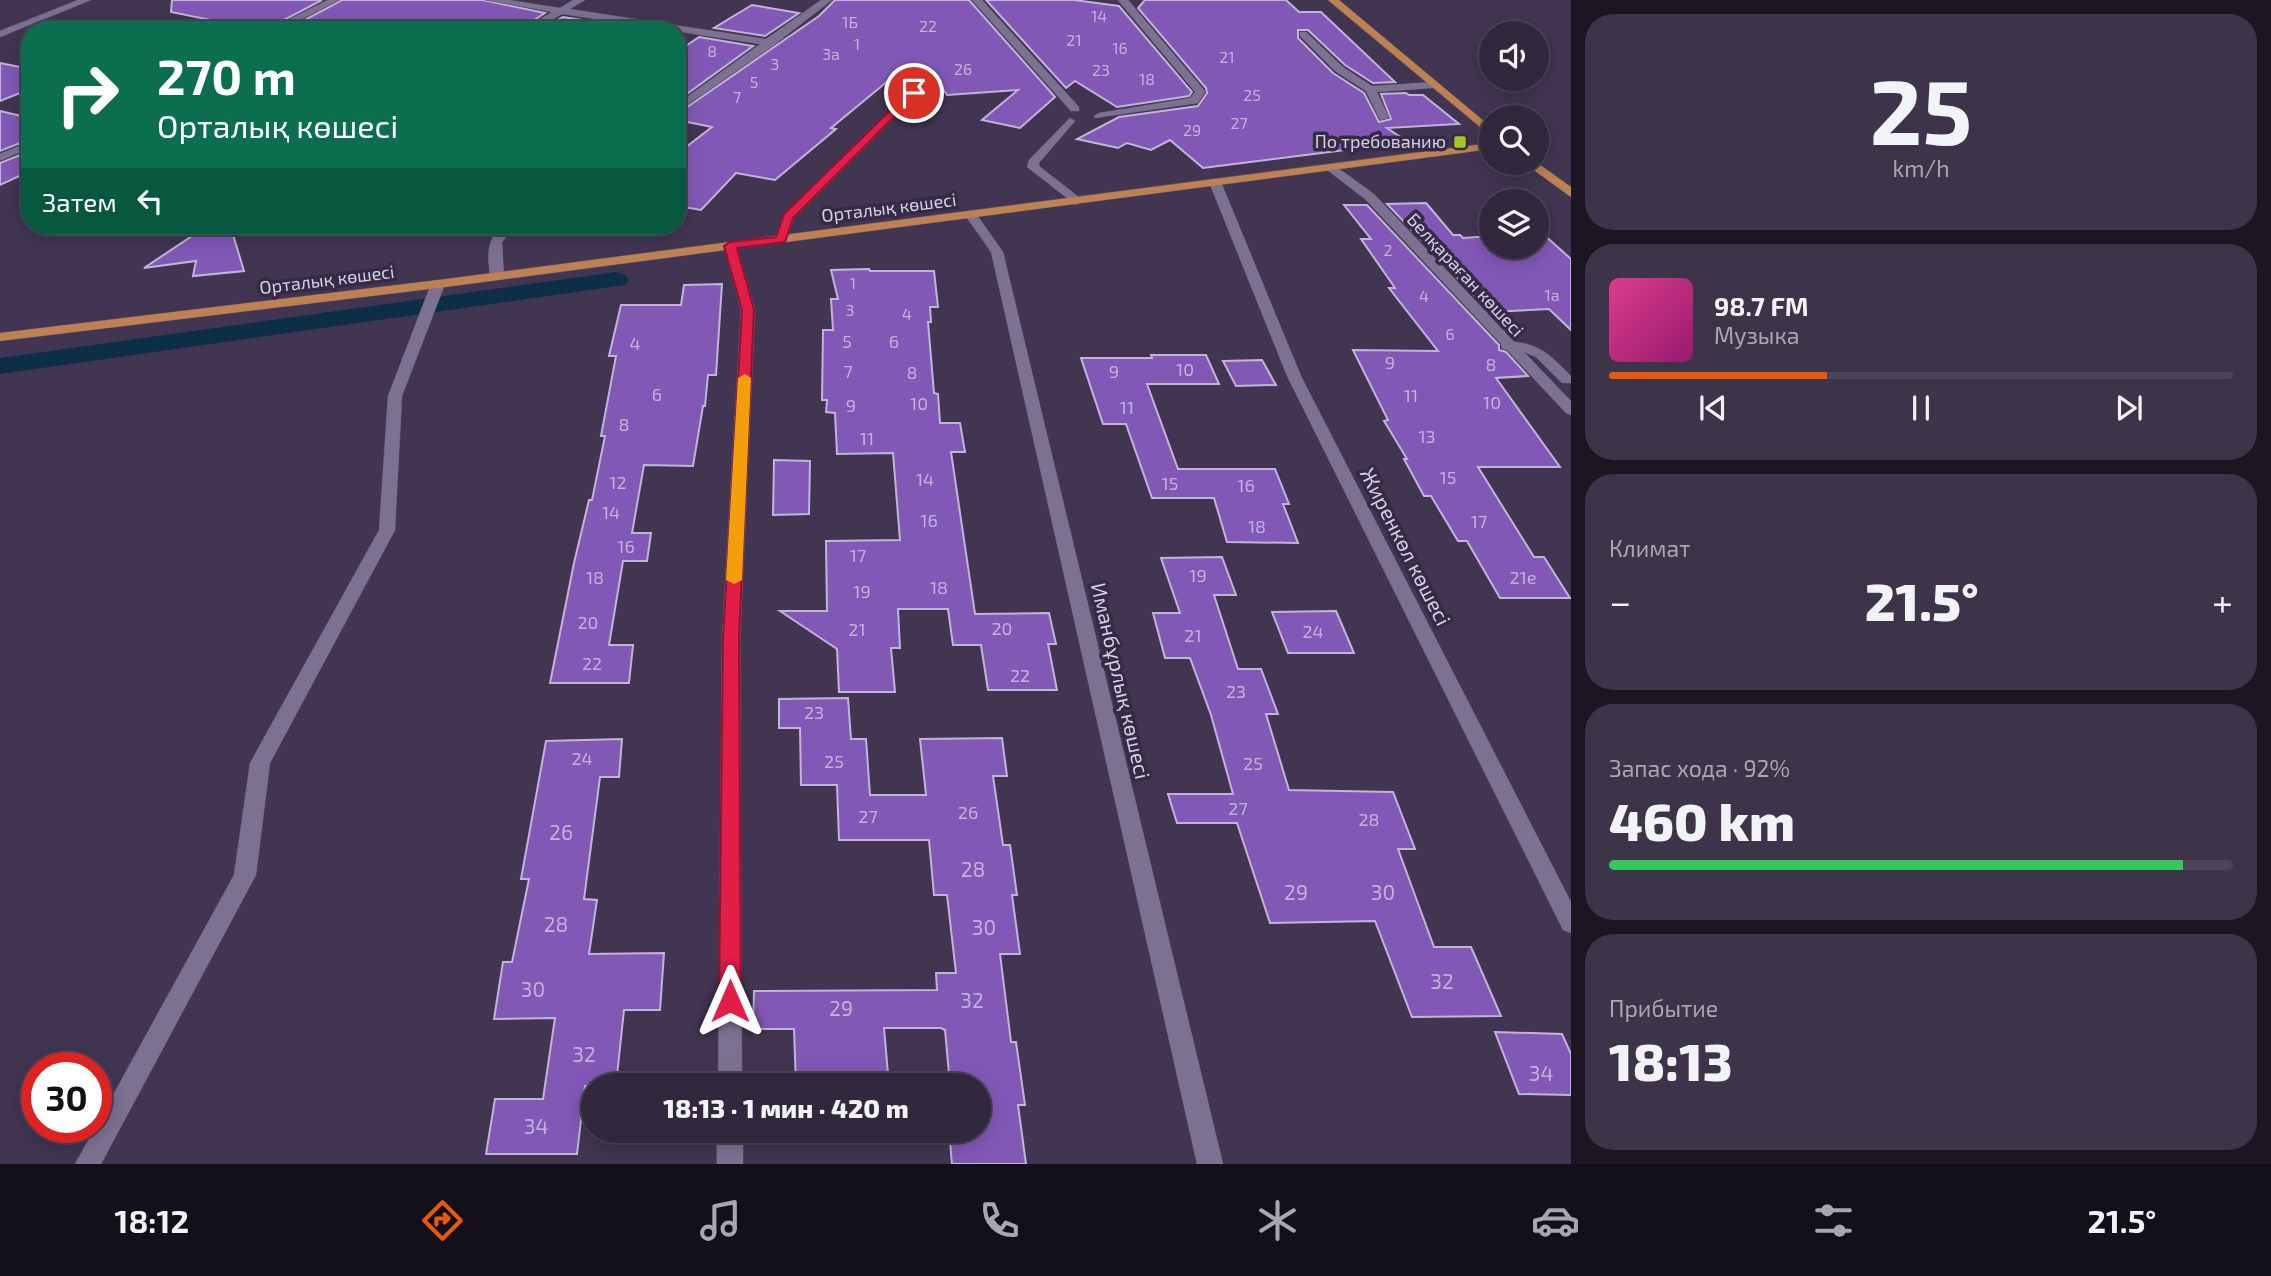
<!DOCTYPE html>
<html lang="ru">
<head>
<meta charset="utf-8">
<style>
	body { margin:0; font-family:"Exo 2",sans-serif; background:#3d3449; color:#f1f3f6; height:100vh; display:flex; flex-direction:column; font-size:26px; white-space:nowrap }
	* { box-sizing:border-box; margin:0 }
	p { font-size:23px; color:#a8a6b0 }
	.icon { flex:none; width:38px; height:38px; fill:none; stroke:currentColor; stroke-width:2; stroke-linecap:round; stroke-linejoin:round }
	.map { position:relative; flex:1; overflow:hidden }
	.details { display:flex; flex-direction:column; gap:14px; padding:14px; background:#1b1622; width:700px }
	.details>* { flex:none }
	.top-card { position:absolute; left:21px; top:21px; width:665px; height:214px; border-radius:28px; box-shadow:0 4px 18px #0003,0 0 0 2px #4c4458; background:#0b6e4f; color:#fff; overflow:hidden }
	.tools { position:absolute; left:1479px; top:21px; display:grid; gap:14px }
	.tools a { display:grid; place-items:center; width:70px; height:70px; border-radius:50%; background:#31283e; box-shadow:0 4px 18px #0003,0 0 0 2px #4c4458; font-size:35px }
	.speed { position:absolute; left:21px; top:1052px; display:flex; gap:14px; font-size:35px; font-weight:700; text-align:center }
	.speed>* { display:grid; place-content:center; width:91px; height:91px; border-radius:50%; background:#31283e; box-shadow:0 4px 18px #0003,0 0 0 2px #4c4458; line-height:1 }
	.speed .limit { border:10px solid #d22; background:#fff; color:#111 }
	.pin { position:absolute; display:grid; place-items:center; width:60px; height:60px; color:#fff; margin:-30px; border:4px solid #fff; border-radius:50%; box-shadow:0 2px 7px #0007 }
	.me { position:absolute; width:77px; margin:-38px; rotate:0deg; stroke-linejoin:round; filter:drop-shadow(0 0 5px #0008) }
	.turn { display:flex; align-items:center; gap:24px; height:147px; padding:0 21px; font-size:32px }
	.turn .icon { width:91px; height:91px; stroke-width:2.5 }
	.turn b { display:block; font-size:49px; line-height:60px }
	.then { display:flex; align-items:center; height:66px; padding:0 21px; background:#0003; gap:14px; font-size:26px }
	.big { font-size:52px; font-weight:800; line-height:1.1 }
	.details .card { flex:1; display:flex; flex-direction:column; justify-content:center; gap:10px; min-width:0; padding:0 24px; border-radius:28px; background:#3d3449 }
	.details .dial { align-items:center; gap:0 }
	.dial b { font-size:91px; line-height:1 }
	.song { display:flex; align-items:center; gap:21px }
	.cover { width:84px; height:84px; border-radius:10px; background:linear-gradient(135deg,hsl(330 70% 55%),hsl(320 70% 35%)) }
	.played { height:7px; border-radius:4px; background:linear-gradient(90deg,#ea580c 35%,#4c4458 35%) }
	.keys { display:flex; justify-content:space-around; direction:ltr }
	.heat { display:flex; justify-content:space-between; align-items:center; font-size:38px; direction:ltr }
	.charge { height:10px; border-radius:5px; background:linear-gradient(90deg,#34c759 92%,#4c4458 0) }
	.trip { position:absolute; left:581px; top:1073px; width:410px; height:70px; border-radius:35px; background:#31283e; box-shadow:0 4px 18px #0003,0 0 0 2px #4c4458; font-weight:800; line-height:70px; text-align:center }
	.tab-bar { display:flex; height:112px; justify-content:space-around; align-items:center; background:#141019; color:#a8a6b0 }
	.tab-bar .icon { width:49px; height:49px }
	.tab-bar .active { color:#ea580c }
	.tab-bar b { font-size:32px; color:#f1f3f6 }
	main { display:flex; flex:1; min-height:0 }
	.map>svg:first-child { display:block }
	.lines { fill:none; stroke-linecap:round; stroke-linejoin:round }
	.canal { fill:#0c2f47; fill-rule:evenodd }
	.building { fill:#8258b7; stroke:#c2b4d8; stroke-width:2 }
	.minor-casing { stroke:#5c526a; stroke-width:1 }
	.major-casing { stroke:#5c526a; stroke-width:1 }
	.minor { fill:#7d7192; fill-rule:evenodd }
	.major { fill:#bd8152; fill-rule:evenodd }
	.route { fill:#e11d48; stroke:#92132f; stroke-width:2 }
	.slow { fill:#f59e0b }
	.poi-dot { fill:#a4c824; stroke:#362b47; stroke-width:2.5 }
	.labels { text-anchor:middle; stroke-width:7; stroke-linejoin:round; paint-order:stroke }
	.far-number-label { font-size:16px; fill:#c1b2d7 }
	.far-poi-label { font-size:18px; fill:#d6d0e2; stroke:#362b47; text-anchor:end }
	.far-street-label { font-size:18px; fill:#d6d0e2; stroke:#362b47 }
	.number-label { font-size:18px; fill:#c1b2d7 }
	.street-label { font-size:21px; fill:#d6d0e2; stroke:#362b47 }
	.near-number-label { font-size:21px; fill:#c1b2d7 }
</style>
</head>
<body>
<main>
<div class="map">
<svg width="1571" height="1164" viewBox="0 0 1571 1164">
	<rect width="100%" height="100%" fill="#413552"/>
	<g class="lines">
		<path class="canal" d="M616,272l9,3 4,5 -4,5 -625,89v-16z"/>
	</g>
	<g class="building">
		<path d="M172,0h150l-57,30h-69l20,-9 -45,-9z"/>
		<path d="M342,0h141l62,13 -26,17h-120l-60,-10 -19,10h-34z"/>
		<path d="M835,0h134l86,97 -35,31 -38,-8 36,-30 -71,5 -16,-24 -25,-5 -75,62 5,1 -61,51 -39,-7 -35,37 -24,-4v-52l35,-27 -35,-7v-6l142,-98z"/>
		<path d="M986,0h88l45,6 73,86 -3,4 -72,11 -42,-26 -9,7z"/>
		<path d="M1145,0h141l13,12h22l74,70 -22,1 -28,-18 -37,-35h-10v8l35,35 31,20 15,29 12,-3 -10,-25 25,-1 3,2h14l36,29 -72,4 21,14 -205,26 -33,-28 -19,10 -24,-7 -9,5 -41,-9 42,-22 79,-11 9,-13 -1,-5 -68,-80z"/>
		<path d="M752,5l47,8 -34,23 -51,-8z"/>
		<path d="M563,17l38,6 2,7h-63z"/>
		<path d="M699,37l54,9 -76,55v-49z"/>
		<path d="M0,63l30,6v20l-30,12z"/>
		<path d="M0,111l30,7v21l-30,12z"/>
		<path d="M30,151v20l-30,14v-22z"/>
		<path d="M1426,203l27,32h7l3,3 28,-2v11h45v-13l6,-1 29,26v71l-22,-21 -59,3 -103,-108z"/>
		<path d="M1344,205h23l132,140v5l7,2 22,24 -32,2 64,89h-82l56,90h10l26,41h-70l-33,-57h-9l-27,-45h-7l-20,-37h3l-23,-38 4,-1 -35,-70 85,1 -49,-63h6l-34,-49h10z"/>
		<path d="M207,226l24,2 13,43 -51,5 3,-15 -52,7z"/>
		<path d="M869,269l1,2h64l4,36h-8l1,15h-3l6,71 4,1 2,29h20l5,29h-14l24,162 74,-1 7,31h-8l9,46h-69l-7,-45h-28l-5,-36h-50l2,39h-9l4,44h-56l-2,-43 -57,-38h47l-1,-70 74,-1 -7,-87 -56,1 -2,-41 -9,-1 1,-12h-5l1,-70h10l-2,-31h7l-7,-29z"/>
		<path d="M722,284l-6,91h-8l-3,31h-2l-10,60 -49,-1 -12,68h19l-4,28h-24l-14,84h24l-4,38h-79l24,-120 15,-63h3l13,-64h-4l15,-80h-7l12,-51h60l3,-20z"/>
		<path d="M1151,355h55l13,29h-72l31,85h97l14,35h-6l15,39 -71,-1 -13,-44h-62l-26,-74h-23l-22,-66h71z"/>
		<path d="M1262,360l14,25 -40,1 -13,-25z"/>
		<path d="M774,460l36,1 -1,53 -36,1z"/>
		<path d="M1222,557l14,38h-22l24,74h23l17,45h-12l23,76 104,2 22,57h-17l36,98h37l30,69 -89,1 -37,-96 -105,2 -33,-100h-60l-9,-29h65l-22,-79 -21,-57h-25l-12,-45h27l-19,-55z"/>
		<path d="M1336,611l18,42h-66l-16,-41z"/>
		<path d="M848,698l3,41h15l4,56h56l-6,-56 82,-1 5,38h-14l10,69h7l7,50h-5l8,59h-20l11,88h5l9,63h-7l8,59h-74l-3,-34h29v-45h-28l-5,-55 -4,-2h-57l5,57h-93l-2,-56h-41l1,-38 183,-1 -1,-17h20l-9,-78h-13l-5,-55h-90l-2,-55h-36l-1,-57h-21v-29z"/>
		<path d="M622,739l-3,38h-19l-16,122 13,1 -8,54 75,-1 -4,57h-36l-8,75 -31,1 -8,68h-91l9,-55h48l12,-81 -61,1 9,-57h9l17,-83h-8l25,-138z"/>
		<path d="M1495,1032l67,2 9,20v41l-52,-1z"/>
	</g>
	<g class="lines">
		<defs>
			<g id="minor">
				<path d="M78,0h13l-91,37v-6z"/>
				<path d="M328,0h12l-60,30h-13z"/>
				<path d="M486,0h23l51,8 13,-8h12l-15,9 196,30 55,-39h11l-58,45 -97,67v-8l83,-60 -198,-30 -28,16h-12l30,-18z"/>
				<path d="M972,0h10l97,107v4h-8z"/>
				<path d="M1118,0h10l76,90 1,2 -7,11 -103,15 -1,-2 5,-3 91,-15 5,-6z"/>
				<path d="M1300,32h6l37,35 29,19 61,-4 5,3 -5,3 -56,4 12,26 -9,2 -14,-29 -31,-20 -35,-35z"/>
				<path d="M910,91l9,2 -125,125 -9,24h-8l-2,-3 9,-25z"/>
				<path d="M1070,118l5,3 -36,42v3l41,32 2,3 -6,4 -49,-38 2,-7z"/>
				<path d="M30,141v7l-30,13v-7z"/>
				<path d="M1326,165h8l40,29 141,148c26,2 38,16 56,34v7h-9l-26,-26 -12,-5 47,49v14l-5,-2 -59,-63 -5,-1 -1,-5 -135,-144 -40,-31z"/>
				<path d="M1211,179l10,3 80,194 270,526v31l-8,-3 -3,-6 -273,-548 -78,-194z"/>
				<path d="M971,211l4,1 28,40 220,912h-26l-206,-912 -26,-37z"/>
				<path d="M176,226h15l-13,9h-8v-6z"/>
				<path d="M503,226h13l-14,16 2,34 -7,4 -7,-4c-2,-20 -5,-36 13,-50z"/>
				<path d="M730,242l6,4 19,64 -15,328 2,447h-24l4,-447 19,-328 -17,-64z"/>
				<path d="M438,280l7,4 -43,112 -7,134 -125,233 -14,112 -155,289h-26l159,-289 16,-112 129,-233 9,-134 43,-112z"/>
				<rect x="717" y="1130" width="26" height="34"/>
			</g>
			<g id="major">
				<path d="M1328,0h11l152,127v9z"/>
				<path d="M1491,143v6l-1053,139 -438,53v-8l438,-53z"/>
				<path d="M1536,162l35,25v10l-47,-34z"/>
			</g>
		</defs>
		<use href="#minor" class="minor-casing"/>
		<use href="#major" class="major-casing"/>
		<use href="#minor" class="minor"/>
		<use href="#major" class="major"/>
	</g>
	<path class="route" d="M910,91l8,2 -125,125 -8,24 -48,6 17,62 -15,328 2,363 -3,6 -8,3 -7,-3 -4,-6 4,-363 19,-328 -18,-64 6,-4 46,-5 8,-23z"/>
	<path class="slow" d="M745,374l6,4 -9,202 -8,4 -8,-4 12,-202z"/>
	<rect class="poi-dot" x="1453" y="135" width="14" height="14" rx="3.5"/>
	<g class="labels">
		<g class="far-number-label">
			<text x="1099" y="22">14</text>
			<text x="850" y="28">1Б</text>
			<text x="928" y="32">22</text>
			<text x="1074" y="46">21</text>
			<text x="857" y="50">1</text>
			<text x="1120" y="54">16</text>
			<text x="712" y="57">8</text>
			<text x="831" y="60">3а</text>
			<text x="1227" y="63">21</text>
			<text x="775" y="70">3</text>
			<text x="963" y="75">26</text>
			<text x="1101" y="76">23</text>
			<text x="1147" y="85">18</text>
			<text x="754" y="88">5</text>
			<text x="1252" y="101">25</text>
			<text x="737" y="103">7</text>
			<text x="1239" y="129">27</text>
			<text x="1192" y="136">29</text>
			<text x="1388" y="256">2</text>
			<text x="853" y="289">1</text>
			<text x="1552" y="301">1а</text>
			<text x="1424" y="302">4</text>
			<text x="850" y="316">3</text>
			<text x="907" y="320">4</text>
			<text x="1450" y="340">6</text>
		</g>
		<g class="far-poi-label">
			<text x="1446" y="148">По требованию</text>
		</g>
		<g class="far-street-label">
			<text transform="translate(889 208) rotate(-7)" y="6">Орталық көшесі</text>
			<text transform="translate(1465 275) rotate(47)" y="6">Белқараған көшесі</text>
			<text transform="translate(327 280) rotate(-7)" y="6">Орталық көшесі</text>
		</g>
		<g class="number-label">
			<text x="847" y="348">5</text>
			<text x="894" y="348">6</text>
			<text x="635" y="350">4</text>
			<text x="1390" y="369">9</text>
			<text x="1491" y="371">8</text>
			<text x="1185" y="376">10</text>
			<text x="848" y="378">7</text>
			<text x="1114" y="378">9</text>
			<text x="912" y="379">8</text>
			<text x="657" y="401">6</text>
			<text x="1411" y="402">11</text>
			<text x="1492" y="409">10</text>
			<text x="919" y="410">10</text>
			<text x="851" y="412">9</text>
			<text x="1127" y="414">11</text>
			<text x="624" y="431">8</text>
			<text x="1427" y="443">13</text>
			<text x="867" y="445">11</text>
			<text x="1448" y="484">15</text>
			<text x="925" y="486">14</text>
			<text x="618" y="489">12</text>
			<text x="1170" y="490">15</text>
			<text x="1246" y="492">16</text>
			<text x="611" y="519">14</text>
			<text x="929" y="527">16</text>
			<text x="1479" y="528">17</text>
			<text x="1257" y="533">18</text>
			<text x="626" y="553">16</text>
			<text x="858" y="562">17</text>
			<text x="1198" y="582">19</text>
			<text x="595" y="584">18</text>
			<text x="1523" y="584">21е</text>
			<text x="939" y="594">18</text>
			<text x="862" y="598">19</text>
			<text x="588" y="629">20</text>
			<text x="1002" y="635">20</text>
			<text x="857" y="636">21</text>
			<text x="1313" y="638">24</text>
			<text x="1193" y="642">21</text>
			<text x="592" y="670">22</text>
			<text x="1020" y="682">22</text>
			<text x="1236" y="698">23</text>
			<text x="814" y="719">23</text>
			<text x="582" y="765">24</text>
			<text x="834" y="768">25</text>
			<text x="1253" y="770">25</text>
			<text x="1238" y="815">27</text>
			<text x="968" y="819">26</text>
			<text x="868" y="823">27</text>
			<text x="1369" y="826">28</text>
		</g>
		<g class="street-label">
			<text transform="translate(1405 547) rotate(63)" y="7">Жиренкөл көшесі</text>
			<text transform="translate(1120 681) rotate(77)" y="7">Иманбұрлық көшесі</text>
		</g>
		<g class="near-number-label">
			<text x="561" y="840">26</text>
			<text x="973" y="877">28</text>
			<text x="1296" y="900">29</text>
			<text x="1383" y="900">30</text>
			<text x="556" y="932">28</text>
			<text x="984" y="935">30</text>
			<text x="1442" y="989">32</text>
			<text x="533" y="997">30</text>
			<text x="972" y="1008">32</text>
			<text x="841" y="1016">29</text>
			<text x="584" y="1062">32</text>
			<text x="1541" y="1081">34</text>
			<text x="536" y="1134">34</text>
		</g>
	</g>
</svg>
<div class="tools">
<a><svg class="icon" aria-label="sound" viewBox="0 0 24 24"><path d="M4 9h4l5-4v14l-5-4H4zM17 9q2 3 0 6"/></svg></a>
<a><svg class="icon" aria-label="search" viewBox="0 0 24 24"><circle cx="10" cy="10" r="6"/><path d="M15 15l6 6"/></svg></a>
<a><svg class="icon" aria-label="layers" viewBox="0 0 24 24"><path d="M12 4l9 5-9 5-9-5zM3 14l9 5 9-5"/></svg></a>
</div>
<div class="speed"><div class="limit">30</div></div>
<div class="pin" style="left:914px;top:93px;background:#d93025"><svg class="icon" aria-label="arrive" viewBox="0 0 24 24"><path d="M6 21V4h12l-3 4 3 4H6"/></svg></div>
<svg class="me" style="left:730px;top:1001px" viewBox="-20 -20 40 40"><path d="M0-17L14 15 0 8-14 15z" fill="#e11d48" stroke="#fff" stroke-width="4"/></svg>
<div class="trip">18:13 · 1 мин · 420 m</div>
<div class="top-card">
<div class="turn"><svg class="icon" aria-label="right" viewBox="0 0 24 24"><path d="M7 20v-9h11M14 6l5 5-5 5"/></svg><div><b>270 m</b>Орталық көшесі</div></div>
<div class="then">Затем<svg class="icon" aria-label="left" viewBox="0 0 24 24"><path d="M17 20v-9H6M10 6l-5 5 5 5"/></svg></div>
</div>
</div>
<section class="details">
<div class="card dial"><b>25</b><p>km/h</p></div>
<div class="card">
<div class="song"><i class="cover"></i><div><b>98.7 FM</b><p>Музыка</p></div></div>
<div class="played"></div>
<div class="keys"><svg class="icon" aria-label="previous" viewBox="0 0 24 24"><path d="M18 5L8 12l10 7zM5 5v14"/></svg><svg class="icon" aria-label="pause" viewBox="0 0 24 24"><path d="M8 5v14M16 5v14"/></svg><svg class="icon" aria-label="next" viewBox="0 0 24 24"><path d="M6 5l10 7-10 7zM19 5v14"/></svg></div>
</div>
<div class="card"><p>Климат</p>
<div class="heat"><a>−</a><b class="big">21.5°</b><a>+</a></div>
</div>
<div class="card"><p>Запас хода · 92%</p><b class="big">460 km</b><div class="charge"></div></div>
<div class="card"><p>Прибытие</p><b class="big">18:13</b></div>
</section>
</main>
<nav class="tab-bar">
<b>18:12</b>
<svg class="icon active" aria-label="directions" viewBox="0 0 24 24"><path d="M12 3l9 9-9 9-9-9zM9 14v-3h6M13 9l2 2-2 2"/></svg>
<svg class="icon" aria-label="music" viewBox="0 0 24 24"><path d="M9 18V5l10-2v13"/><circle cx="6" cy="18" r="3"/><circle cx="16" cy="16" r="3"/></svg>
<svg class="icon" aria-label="phone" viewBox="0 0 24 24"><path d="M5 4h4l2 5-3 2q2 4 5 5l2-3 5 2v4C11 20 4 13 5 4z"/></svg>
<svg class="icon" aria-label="climate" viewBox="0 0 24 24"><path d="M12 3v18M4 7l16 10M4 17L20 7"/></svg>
<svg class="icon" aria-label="car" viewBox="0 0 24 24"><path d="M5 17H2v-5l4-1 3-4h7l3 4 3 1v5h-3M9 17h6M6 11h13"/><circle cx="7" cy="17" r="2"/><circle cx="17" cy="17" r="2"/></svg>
<svg class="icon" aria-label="filters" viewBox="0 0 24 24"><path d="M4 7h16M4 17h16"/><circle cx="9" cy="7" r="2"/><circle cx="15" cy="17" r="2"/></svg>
<b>21.5°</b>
</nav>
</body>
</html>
